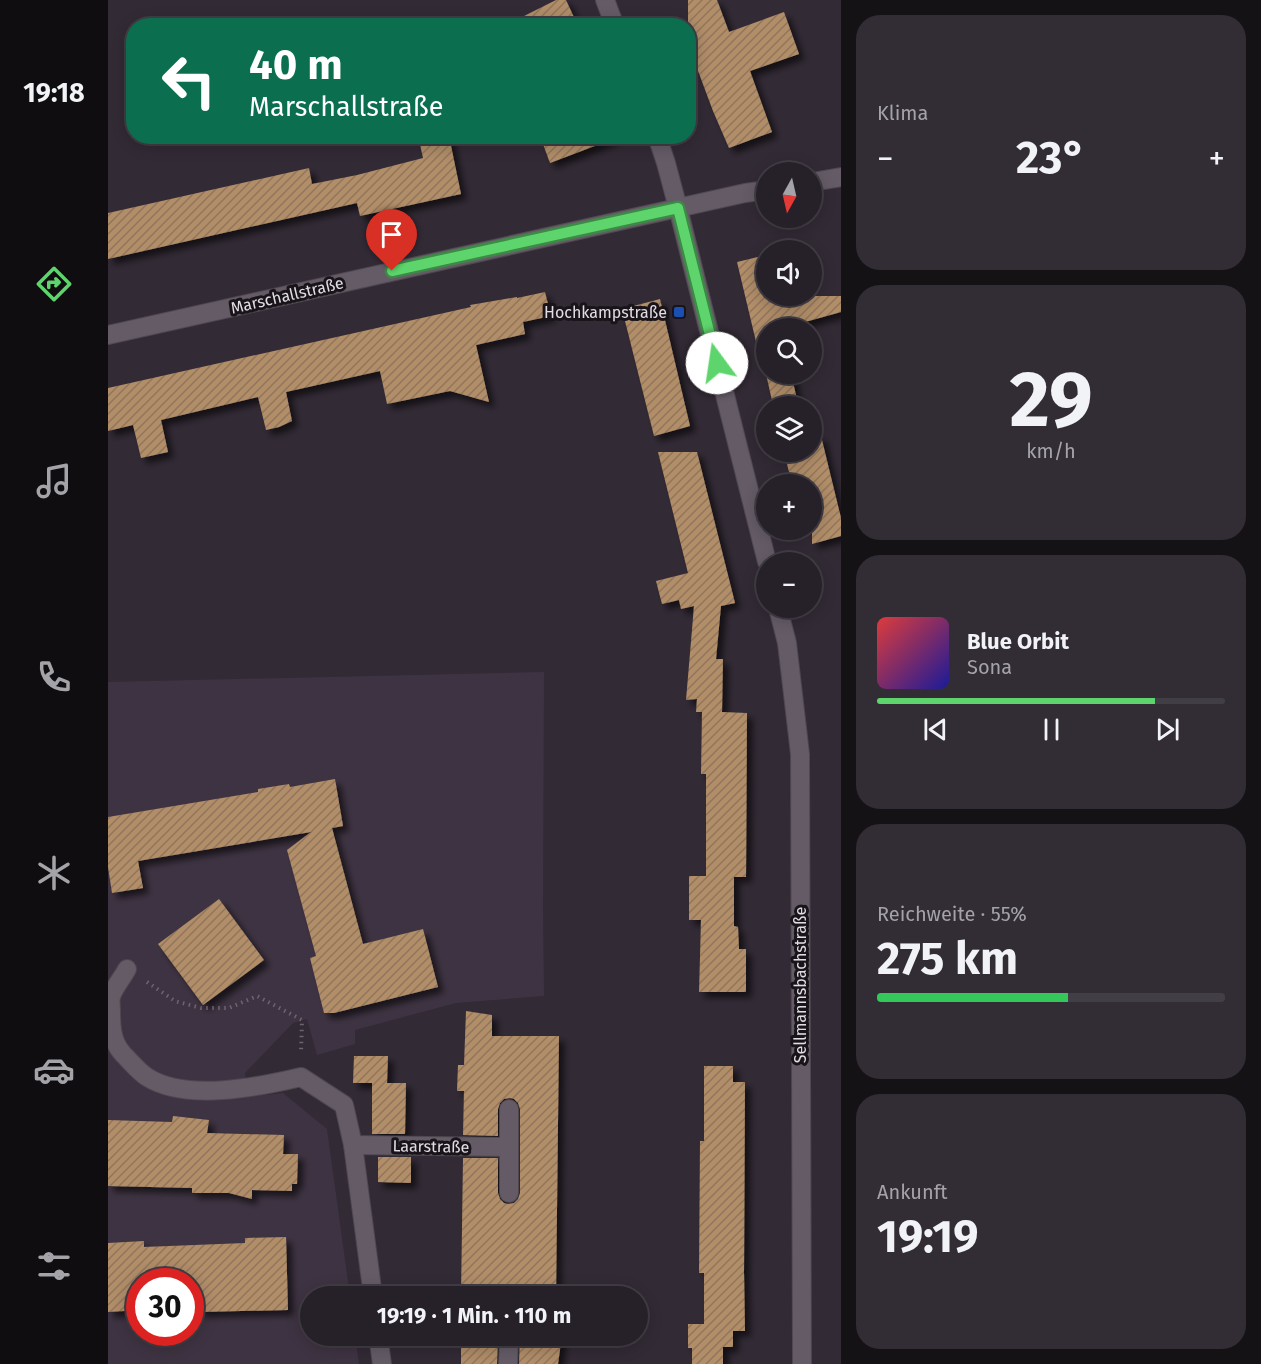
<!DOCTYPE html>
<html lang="de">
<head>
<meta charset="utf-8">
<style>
	body { margin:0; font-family:"Fira Sans",sans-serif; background:#322d34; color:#f1f3f6; height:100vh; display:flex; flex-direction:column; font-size:22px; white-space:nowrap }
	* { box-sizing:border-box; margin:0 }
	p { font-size:20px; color:#a4a3a8 }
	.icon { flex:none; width:33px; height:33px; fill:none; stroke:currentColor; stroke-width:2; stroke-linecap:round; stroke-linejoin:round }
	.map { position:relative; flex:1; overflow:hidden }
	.panel { display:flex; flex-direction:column; gap:15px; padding:15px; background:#151216; width:420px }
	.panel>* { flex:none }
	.guide { position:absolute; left:18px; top:18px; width:570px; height:126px; border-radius:24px; box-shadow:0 3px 15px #0003,0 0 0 2px #423e45; background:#0b6e4f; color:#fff; overflow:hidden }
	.needle { width:39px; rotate:188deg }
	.buttons { position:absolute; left:648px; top:162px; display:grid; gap:12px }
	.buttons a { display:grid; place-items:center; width:66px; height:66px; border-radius:50%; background:#262028; box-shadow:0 3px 15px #0003,0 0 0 2px #423e45; font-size:30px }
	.speed { position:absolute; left:18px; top:1268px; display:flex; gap:12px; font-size:30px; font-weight:700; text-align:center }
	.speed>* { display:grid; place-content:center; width:78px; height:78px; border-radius:50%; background:#262028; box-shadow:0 3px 15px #0003,0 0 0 2px #423e45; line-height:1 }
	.speed .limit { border:9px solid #d22; background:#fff; color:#111 }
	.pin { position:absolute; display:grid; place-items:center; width:51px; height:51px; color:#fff; margin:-62px -26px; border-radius:50% 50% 50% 0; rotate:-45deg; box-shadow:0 0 6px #0007 }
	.pin .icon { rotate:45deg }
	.me { position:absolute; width:66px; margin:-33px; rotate:346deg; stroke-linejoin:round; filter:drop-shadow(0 0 4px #0008) }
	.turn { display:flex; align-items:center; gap:21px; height:126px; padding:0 24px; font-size:27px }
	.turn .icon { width:78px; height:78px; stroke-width:2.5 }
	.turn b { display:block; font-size:42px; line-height:51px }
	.big { font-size:45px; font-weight:700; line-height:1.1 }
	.panel .widget { flex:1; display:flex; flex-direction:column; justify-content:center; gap:9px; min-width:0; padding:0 21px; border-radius:24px; background:#322d34 }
	.panel .dial { align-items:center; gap:0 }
	.dial b { font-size:78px; line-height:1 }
	.song { display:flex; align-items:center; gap:18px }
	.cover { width:72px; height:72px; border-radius:9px; background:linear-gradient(135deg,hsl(0 70% 55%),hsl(240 70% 35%)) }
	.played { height:6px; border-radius:3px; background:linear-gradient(90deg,#5ed56c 80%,#423e45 80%) }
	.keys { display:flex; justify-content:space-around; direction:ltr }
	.heat { display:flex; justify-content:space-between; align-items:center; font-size:33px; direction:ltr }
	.charge { height:9px; border-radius:4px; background:linear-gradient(90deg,#34c759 55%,#423e45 0) }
	.trip { position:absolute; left:192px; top:1286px; width:348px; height:60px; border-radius:30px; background:#262028; box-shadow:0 3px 15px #0003,0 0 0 2px #423e45; font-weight:700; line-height:60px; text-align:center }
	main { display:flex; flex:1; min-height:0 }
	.menu { display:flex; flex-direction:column; width:108px; justify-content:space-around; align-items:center; background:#0f0d10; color:#a4a3a8 }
	.menu .icon { width:42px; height:42px }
	.menu .current { color:#5ed56c }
	.menu b { font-size:27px; color:#f1f3f6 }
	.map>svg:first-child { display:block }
	.education { fill:#3e3342; fill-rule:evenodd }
	.building { fill:url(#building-hatch); filter:url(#shadow) }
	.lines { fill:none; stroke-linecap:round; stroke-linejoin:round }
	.minor-casing { stroke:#4e4750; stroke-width:20 }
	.path { stroke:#6c656f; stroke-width:4; stroke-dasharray:1.5 4.5; stroke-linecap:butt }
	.minor { stroke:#645b67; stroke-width:18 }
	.route-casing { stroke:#3d8a46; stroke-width:15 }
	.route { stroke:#5ed56c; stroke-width:10 }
	.transit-dot { fill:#1a4fb4; stroke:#181419; stroke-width:2 }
	.labels { text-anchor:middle; stroke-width:6; stroke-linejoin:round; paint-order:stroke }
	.street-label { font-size:16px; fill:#e2dde4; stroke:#181419 }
	.poi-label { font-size:16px; fill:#e2dde4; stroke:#181419; text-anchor:end }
</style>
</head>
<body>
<main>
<nav class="menu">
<b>19:18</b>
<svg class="icon current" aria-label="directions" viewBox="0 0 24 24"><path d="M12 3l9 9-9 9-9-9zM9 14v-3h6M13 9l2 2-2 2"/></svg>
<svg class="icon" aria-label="music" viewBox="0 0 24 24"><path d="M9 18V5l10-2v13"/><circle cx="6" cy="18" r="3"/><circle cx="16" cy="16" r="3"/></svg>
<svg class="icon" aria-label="phone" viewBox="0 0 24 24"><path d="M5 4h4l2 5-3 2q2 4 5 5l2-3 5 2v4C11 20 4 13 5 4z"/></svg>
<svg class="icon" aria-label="climate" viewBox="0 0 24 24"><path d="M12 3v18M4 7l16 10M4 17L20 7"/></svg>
<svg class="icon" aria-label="car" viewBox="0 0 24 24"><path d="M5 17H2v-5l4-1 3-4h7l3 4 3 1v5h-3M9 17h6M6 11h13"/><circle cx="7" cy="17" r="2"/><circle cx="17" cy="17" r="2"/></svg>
<svg class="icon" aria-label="filters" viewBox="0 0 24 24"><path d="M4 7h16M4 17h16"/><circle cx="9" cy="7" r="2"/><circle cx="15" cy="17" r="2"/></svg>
</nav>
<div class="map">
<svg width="733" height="1364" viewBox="0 0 733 1364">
	<defs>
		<pattern id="building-hatch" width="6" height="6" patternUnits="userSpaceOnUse" patternTransform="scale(1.5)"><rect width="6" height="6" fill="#b18d68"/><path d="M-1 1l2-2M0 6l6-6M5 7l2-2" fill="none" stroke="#90765d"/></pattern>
		<filter id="shadow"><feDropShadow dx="5.5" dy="5.5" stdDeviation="3" flood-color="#0009"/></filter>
	</defs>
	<rect width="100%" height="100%" fill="#322a35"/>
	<path class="education" d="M436,672l-1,236 1,88 -88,7 -101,27v14l-38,11 -10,-36 -14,4 -48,50 2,24 36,-4 44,36 23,167h-40v39h45l4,29h-251v-682zM32,1281h50v51h-50z"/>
	<g class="building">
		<path d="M448,0h10l12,26h-74z"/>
		<path d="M580,0h29l12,32 55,-20 15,42 -49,17 22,61 -43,16 -16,-37 -25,-67z"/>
		<path d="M328,136h13l12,58 -101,22 -3,-13 -249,56v-46l201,-45 3,16 45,-9 66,-17 -4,-18z"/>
		<path d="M432,136h73v3l-63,24z"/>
		<path d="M658,255v41h75v16l-36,10 2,6h-41v21l-8,1 -21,-88z"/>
		<path d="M437,292l6,24 -28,6 2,12 -49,11 13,57 -39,-11 -63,13 -7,-33 -94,21 6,29 -13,6 -13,3 -8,-33 -97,23 7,32 -27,6 -8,-33 -25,6v-43l363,-81 -1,-2 47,-8v1z"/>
		<path d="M552,299l30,127 -36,10 -32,-127z"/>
		<path d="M658,374h25l6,25 -24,6z"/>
		<path d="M713,436l20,82v18l-29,8v-60h-20l-8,-32h28v-15z"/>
		<path d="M550,452h39l38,151 -14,3 -5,53h7l-1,53 25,1 -1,164h-12v49l4,1 1,22h7v43h-47l2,-72h-12v-44h17v-102h-5l1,-62h-6l1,-13 -11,1 8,-94 -13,3 -2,-9 -17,4 -6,-23 32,-8z"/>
		<path d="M227,779l8,47 -11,2 31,116 60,-15 15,58 -104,26h-10l-14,-55 6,-2 -29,-106 24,-18 -173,29 5,27 -31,5 -4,-26v-50l150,-25v-3l31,-5 1,3z"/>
		<path d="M111,899l45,61 -61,45 -45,-61z"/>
		<path d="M358,1011l26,4v21h67l-3,260h-95l2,-138h35v35l2,6 4,4 4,1 6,-1 4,-4 2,-6v-84l-2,-6 -4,-4 -4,-1 -6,1 -4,4 -2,6v27l-35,-1 1,-44h-7l1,-26h6z"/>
		<path d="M246,1056h34l-1,27h-34z"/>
		<path d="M596,1066h29v16h12l-1,190 1,59h-12v16h-10v17h-31v-16h-4v-24h16v-51h-5l1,-132h4z"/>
		<path d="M264,1083h34l-1,51h-33z"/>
		<path d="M65,1116l36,4 -2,13 77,2 -1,19h15l-1,30h-5v7l-40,-1v9l-23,-6h-37v-5l-84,-2v-66l64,2z"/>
		<path d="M270,1157h33v26l-33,-1z"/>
		<path d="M178,1237l2,73 -88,2v-4h-10v-27h-50v29l-32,2v-69l36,-2v6l101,-4v-5z"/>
		<path d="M353,1335h37l-1,29h-36z"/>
		<path d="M412,1335h42l-4,29h-39z"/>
	</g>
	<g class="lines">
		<defs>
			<g id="minor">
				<path d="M497,0l10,26"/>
				<path d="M549,136l9,27 12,45 89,354"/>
				<path d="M704,182l29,-5"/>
				<path d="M0,335l637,-142 21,-3"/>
				<path d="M670,608l9,35 13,111 2,610"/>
				<path d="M19,969c-4,8 -14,20 -16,28 -1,4 0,10 0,14 0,17 1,31 12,43 8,8 15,17 24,23 39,25 112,10 154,0l43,28 9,40 20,151"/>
				<path d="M245,1145l156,2"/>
				<path d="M401,1193v-84"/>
				<path d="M270,1335l4,29"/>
				<path d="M400,1364l1,-29"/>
			</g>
		</defs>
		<use href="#minor" class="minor-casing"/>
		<path class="path" d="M39,982l28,19 26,7h28l28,-12 45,24 -1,33"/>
		<use href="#minor" class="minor"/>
	</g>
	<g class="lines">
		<defs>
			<path id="route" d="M284,271l286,-63 39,155"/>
		</defs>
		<use href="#route" class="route-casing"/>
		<use href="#route" class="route"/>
	</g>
	<rect class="transit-dot" x="565" y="306" width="12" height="12" rx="3"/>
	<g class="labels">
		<g class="street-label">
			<text transform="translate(179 295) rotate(-13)" y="6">Marschallstraße</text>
			<text transform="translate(692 985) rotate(-90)" y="6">Sellmannsbachstraße</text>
			<text transform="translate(323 1146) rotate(1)" y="6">Laarstraße</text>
		</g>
		<g class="poi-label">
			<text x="559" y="318">Hochkampstraße</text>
		</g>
	</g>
</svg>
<div class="buttons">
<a><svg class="needle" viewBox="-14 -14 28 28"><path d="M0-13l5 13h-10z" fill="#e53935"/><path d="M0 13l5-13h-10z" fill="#a4a3a8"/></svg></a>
<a><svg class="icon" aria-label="sound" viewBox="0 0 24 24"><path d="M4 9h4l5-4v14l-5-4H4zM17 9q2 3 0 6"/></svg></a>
<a><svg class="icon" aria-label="search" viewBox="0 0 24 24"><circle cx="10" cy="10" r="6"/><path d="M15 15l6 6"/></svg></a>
<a><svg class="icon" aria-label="layers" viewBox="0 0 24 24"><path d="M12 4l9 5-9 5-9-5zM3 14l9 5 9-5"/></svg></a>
<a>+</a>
<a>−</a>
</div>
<div class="speed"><div class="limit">30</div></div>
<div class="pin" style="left:284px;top:271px;background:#d93025"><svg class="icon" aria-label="arrive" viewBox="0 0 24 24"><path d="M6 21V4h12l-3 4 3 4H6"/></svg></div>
<svg class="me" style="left:609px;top:363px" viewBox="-20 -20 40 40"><circle r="19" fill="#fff"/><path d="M0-13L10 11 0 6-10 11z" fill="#5ed56c"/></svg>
<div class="trip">19:19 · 1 Min. · 110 m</div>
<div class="guide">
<div class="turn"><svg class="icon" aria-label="left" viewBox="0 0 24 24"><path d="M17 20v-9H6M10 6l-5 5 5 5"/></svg><div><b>40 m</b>Marschallstraße</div></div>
</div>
</div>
<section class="panel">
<div class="widget"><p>Klima</p>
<div class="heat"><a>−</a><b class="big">23°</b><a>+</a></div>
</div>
<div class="widget dial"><b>29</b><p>km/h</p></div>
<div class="widget">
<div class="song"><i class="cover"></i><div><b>Blue Orbit</b><p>Sona</p></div></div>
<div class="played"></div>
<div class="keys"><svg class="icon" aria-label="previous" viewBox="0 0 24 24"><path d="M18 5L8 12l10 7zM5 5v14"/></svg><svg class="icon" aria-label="pause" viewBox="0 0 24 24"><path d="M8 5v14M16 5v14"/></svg><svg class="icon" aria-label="next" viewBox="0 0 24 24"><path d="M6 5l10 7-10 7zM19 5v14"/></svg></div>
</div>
<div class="widget"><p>Reichweite · 55%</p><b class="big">275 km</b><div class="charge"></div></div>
<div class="widget"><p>Ankunft</p><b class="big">19:19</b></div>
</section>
</main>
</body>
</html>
